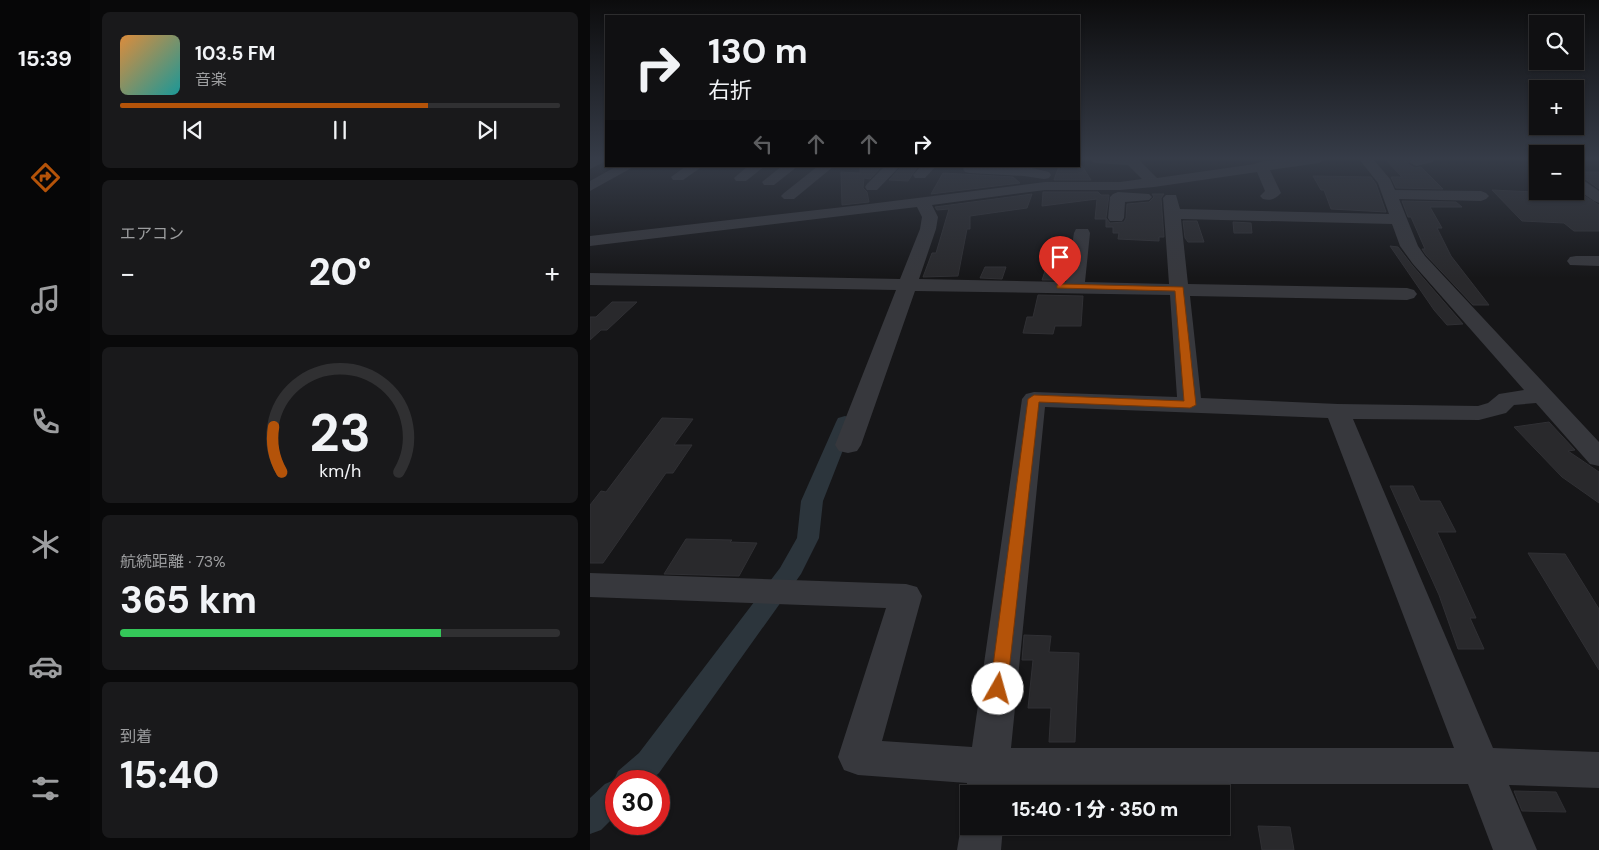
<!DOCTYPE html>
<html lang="ja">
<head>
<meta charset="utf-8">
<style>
	body { margin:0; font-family:"DM Sans","Noto Sans JP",sans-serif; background:#19191b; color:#f1f3f6; height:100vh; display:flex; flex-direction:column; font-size:19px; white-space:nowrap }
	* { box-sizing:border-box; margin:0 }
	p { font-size:16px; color:#9c9d9f }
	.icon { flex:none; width:28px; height:28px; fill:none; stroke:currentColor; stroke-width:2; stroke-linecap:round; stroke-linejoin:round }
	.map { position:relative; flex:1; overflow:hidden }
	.drawer { display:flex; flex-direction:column; gap:12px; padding:12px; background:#09090a; width:500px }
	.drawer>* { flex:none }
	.top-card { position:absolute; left:15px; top:15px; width:475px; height:152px; border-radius:0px; box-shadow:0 1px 4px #0004,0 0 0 1px #303032; background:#101012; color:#f1f3f6; overflow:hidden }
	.tools { position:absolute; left:939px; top:15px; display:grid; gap:10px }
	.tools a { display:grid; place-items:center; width:55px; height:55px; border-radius:0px; background:#101012; box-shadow:0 1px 4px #0004,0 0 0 1px #303032; font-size:25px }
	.speed { position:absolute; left:15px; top:770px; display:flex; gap:10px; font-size:25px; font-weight:700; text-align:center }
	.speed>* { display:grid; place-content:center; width:65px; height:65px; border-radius:50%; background:#101012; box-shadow:0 1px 4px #0004,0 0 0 1px #303032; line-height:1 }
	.speed .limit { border:8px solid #d22; background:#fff; color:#111 }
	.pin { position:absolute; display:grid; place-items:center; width:42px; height:42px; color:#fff; margin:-51px -21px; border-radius:50% 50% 50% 0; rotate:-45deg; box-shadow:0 0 5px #0007 }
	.pin .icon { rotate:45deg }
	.me { position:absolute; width:55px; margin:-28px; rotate:7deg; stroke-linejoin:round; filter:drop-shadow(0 0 4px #0008) }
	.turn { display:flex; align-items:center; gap:18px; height:105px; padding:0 20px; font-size:22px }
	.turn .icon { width:65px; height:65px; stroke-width:2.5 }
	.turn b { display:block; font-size:35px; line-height:42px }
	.lanes { display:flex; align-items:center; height:48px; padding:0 20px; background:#0003; justify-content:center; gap:25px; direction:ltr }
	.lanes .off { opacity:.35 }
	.big { font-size:38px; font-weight:800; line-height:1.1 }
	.drawer .card { flex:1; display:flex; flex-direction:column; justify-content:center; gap:8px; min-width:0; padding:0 18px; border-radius:8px; background:#19191b }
	.drawer .dial { align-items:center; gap:0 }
	.dial svg { height:130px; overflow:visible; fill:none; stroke:#303032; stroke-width:7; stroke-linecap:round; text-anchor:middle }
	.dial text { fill:#f1f3f6; stroke:none }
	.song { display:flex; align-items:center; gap:15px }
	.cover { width:60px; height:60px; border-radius:8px; background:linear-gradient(135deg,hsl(30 70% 55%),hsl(180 70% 35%)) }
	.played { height:5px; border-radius:2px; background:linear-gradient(90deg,#b45309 70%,#303032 70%) }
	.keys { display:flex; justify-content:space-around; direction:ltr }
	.heat { display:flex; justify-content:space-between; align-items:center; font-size:28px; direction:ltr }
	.charge { height:8px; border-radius:4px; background:linear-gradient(90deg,#34c759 73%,#303032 0) }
	.trip { position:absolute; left:370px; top:785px; width:270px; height:50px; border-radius:0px; background:#101012; box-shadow:0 1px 4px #0004,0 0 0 1px #303032; font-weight:800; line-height:50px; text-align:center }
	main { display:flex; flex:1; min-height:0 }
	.tab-bar { display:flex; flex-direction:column; width:90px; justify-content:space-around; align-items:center; background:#060607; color:#9c9d9f }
	.tab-bar .icon { width:35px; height:35px }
	.tab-bar .current { color:#b45309 }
	.tab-bar b { font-size:22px; color:#f1f3f6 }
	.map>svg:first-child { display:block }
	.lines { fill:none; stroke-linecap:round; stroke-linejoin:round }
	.canal { fill:#2c353c; fill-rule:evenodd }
	.building { fill:#29292c; stroke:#303034 }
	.minor { fill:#37383d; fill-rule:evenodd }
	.route { fill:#b45309; stroke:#753606 }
</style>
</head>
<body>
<main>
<nav class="tab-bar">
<b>15:39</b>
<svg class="icon current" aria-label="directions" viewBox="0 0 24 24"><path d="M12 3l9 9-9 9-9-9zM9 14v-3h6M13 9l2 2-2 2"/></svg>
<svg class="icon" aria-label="music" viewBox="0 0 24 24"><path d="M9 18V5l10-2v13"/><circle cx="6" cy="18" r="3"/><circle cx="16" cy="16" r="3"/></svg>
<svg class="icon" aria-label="phone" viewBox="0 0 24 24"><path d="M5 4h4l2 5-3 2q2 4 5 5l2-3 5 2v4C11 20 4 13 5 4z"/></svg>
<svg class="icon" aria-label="climate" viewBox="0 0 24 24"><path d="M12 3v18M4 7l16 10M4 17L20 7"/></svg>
<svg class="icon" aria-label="car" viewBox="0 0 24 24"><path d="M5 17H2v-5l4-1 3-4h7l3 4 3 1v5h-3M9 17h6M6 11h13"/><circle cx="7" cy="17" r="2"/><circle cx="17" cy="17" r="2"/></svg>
<svg class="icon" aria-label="filters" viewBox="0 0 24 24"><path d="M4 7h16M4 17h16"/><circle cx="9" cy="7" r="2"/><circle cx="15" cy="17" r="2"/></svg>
</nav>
<section class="drawer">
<div class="card">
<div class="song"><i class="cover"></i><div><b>103.5 FM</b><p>音楽</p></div></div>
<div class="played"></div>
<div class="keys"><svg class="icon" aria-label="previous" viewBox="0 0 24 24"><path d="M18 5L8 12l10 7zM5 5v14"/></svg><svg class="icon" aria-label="pause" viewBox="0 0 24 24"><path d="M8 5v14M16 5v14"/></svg><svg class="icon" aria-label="next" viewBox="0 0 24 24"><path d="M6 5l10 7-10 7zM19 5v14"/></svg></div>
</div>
<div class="card"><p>エアコン</p>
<div class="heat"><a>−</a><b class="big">20°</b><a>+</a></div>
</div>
<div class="card dial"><svg viewBox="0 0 100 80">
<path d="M14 69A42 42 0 1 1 86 69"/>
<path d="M14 69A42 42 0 0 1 9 41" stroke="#b45309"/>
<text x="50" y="56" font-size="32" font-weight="700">23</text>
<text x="50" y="72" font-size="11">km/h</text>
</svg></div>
<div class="card"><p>航続距離 · 73%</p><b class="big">365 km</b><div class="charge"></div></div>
<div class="card"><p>到着</p><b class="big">15:40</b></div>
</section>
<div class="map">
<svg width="1009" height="850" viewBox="0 0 1009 850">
	<rect width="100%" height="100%" fill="#161618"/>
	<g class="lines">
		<path class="canal" d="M255,416l7,2 2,4 -31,79 -4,37 -18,36 -142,199 -9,8h-34v34l-15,15 -11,4v-36l15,-14 9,-4 4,-9 21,-18 141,-185 17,-30 4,-37 35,-79 2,-4z"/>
	</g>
	<g class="building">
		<path d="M795,159h24l-1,5 7,4 6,-1 22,22 -47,-1 -5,-11h11z"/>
		<path d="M270,166h22l-12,13 -6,-1 -1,10 4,4 2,10 -27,3 -1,-33 19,1z"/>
		<path d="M312,166h16l-10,15 -19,-1z"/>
		<path d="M469,166h23l9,14h-37z"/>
		<path d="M985,172h24v17l-18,-13 -6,-1z"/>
		<path d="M353,173l70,4 7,6 -89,11z"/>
		<path d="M723,176l58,1 5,7 10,28 -55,-3 -7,-19h-3z"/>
		<path d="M902,190l64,3 -2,-2 21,-1 24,15v26h-25l-10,-8 -42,-2z"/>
		<path d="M453,192h55l3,3h8l-3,23 4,5 14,-1 2,-4 1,-14 22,-2 5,-5 -2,-3h12l-3,4 3,39h-5v4l-41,-2 1,-6h-6v-6h-7v-8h-11l2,-20 -55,7z"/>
		<path d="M442,194l-5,14 -57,8v13h-3l-9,47 -35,1 9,-24h4l13,-44 -12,1 -2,-3z"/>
		<path d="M812,201l54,1 6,5h-32l12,21h-5l14,28 38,49h-16l-47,-50 -4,-6h3l-14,-32h-3z"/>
		<path d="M593,221h14l7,21h-16l-3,-4z"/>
		<path d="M643,222l18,1 1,10h-18z"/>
		<path d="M800,246l8,1 14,18 51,59 -16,1 -13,-15z"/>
		<path d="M395,267h21l-4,12 -22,-1z"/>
		<path d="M456,268l20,1 -2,11h-22z"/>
		<path d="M448,295l45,1 -2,30h-26l-2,8 -30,-1 4,-16h6z"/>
		<path d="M22,302h25l-30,28h-6l-11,10v-23h6z"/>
		<path d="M72,418l31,1 -19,26h18l-19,28h-7l-63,90h-13v-58l11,-14 5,1z"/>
		<path d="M959,422l26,28 -7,1 31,21v31l-37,-26 -48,-50z"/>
		<path d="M800,486h23l7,15h20l16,31h-19l39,86h-6l14,31h-26l-19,-54z"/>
		<path d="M96,539l46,1 -2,2 27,1 -18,33 -75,-2z"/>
		<path d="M938,553l37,1 34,55v61z"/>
		<path d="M434,635l27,1 -2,16 30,1 -4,89h-26l2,-34h-23l5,-48h-11z"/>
		<path d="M924,791l42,1 10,20 -44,-1z"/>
		<path d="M668,826l32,1 4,23h-32z"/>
	</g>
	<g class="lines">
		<g class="minor">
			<path d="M0,159h16v2l-16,8z"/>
			<path d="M498,159h50l19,19 98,-14c11,-6 56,-5 71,-5l-7,4 -49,7 11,23c-5,6 -11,8 -18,6l-3,-3 5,-5 -8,-19 -103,15 -34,3h-75l-113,15 6,12 -2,12 -17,50 147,3 8,-49 2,-4h12l2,4 -5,49 84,2 -6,-86 3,-3h10l4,14 209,5 -11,-31 -19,-24h14l17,20 5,11 86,1 5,2 3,3 -3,3 -5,2 -82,-2 19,47 7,10 174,186v24l-9,-2 -54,-61 -22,2 -8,8 -27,7 -126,-1 140,329 106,4v36l-90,-3 28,65h-44l-25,-66h-461l-1,10h-37v7l-3,-7 1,-11 -109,-8 -14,-5 -6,-13 48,-149 -296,-11v-24l316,11 11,3 5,9 -40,145 90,6 50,-348 4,-5 8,-2 143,5 -7,-102 -255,-4 -54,154 -4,6 -9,2 -9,-2 -4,-6 61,-155 -306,-5v-12l310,6 20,-50 2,-12 -5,-10 -327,39v-10l271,-31 184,-23h75l22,-3 -14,-14 -33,-2zM591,219l211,5 8,22 13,18 111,126 -25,4 -11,9 -10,3 -140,-2 -137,-6 -11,-102 217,4 7,-2 3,-4 -3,-4 -7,-2 -219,-4zM455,407l283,11 126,330h-443z"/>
			<path d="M822,159h23l-2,3 -17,4 -7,-4z"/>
			<path d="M27,166h18l-45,25v-10z"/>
			<path d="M96,166h17l-20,14h-10l-2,-3z"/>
			<path d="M158,166h17l-19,15h-10l-2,-3z"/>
			<path d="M192,166h16l-24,19h-10l-2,-3z"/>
			<path d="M228,166h16l-40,33h-10l-3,-3 3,-3z"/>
			<path d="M295,166h15l-23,24h-10l-2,-3 2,-3z"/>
			<path d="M331,166h15l-11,12h-10l-2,-3z"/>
			<path d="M375,166l67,2 17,4 2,3 -2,3 -5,1 -20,-3 -54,-3 -5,-1 -2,-3z"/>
			<path d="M985,177l5,1 19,13v12l-5,-2 -19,-13z"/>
			<path d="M528,192l31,2 3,3 -3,3 -24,2 -1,16 -2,3h-12l-2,-3 2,-21 3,-3z"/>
			<path d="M986,256h23v10l-29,-1 -3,-4 3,-4z"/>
			<path d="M377,811h2v15h34l-2,24h-44l4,-24z"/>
		</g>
	</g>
	<linearGradient id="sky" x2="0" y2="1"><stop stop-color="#0c0c0d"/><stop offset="0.57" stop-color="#363c48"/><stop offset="1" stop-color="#363c48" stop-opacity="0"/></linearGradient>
	<rect width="1009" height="278" fill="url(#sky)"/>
	<path class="route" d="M470,284l123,3 13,118 -6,3 -151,-6 -32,287 -3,5 -6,2 -5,-2 -3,-5 38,-290 6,-4 150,6 -9,-110 -118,-3v-3z"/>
</svg>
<div class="tools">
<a><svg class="icon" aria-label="search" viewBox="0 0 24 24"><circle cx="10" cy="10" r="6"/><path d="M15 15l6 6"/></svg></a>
<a>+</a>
<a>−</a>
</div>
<div class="speed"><div class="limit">30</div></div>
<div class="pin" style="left:470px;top:287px;background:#d93025"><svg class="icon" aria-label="arrive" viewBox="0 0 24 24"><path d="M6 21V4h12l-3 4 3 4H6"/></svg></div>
<svg class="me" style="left:408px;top:689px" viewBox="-20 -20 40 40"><circle r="19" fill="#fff"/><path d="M0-13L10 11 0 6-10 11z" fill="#b45309"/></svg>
<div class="trip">15:40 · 1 分 · 350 m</div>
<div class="top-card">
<div class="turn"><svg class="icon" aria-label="right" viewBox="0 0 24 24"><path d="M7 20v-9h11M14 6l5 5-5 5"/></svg><div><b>130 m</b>右折</div></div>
<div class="lanes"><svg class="icon off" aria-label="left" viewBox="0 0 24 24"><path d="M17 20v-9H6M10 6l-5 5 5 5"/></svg><svg class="icon off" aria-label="ahead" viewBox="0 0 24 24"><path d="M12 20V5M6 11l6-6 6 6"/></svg><svg class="icon off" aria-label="ahead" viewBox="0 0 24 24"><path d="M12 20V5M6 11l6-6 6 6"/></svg><svg class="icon" aria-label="right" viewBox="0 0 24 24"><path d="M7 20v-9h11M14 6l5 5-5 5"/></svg></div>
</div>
</div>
</main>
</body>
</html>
